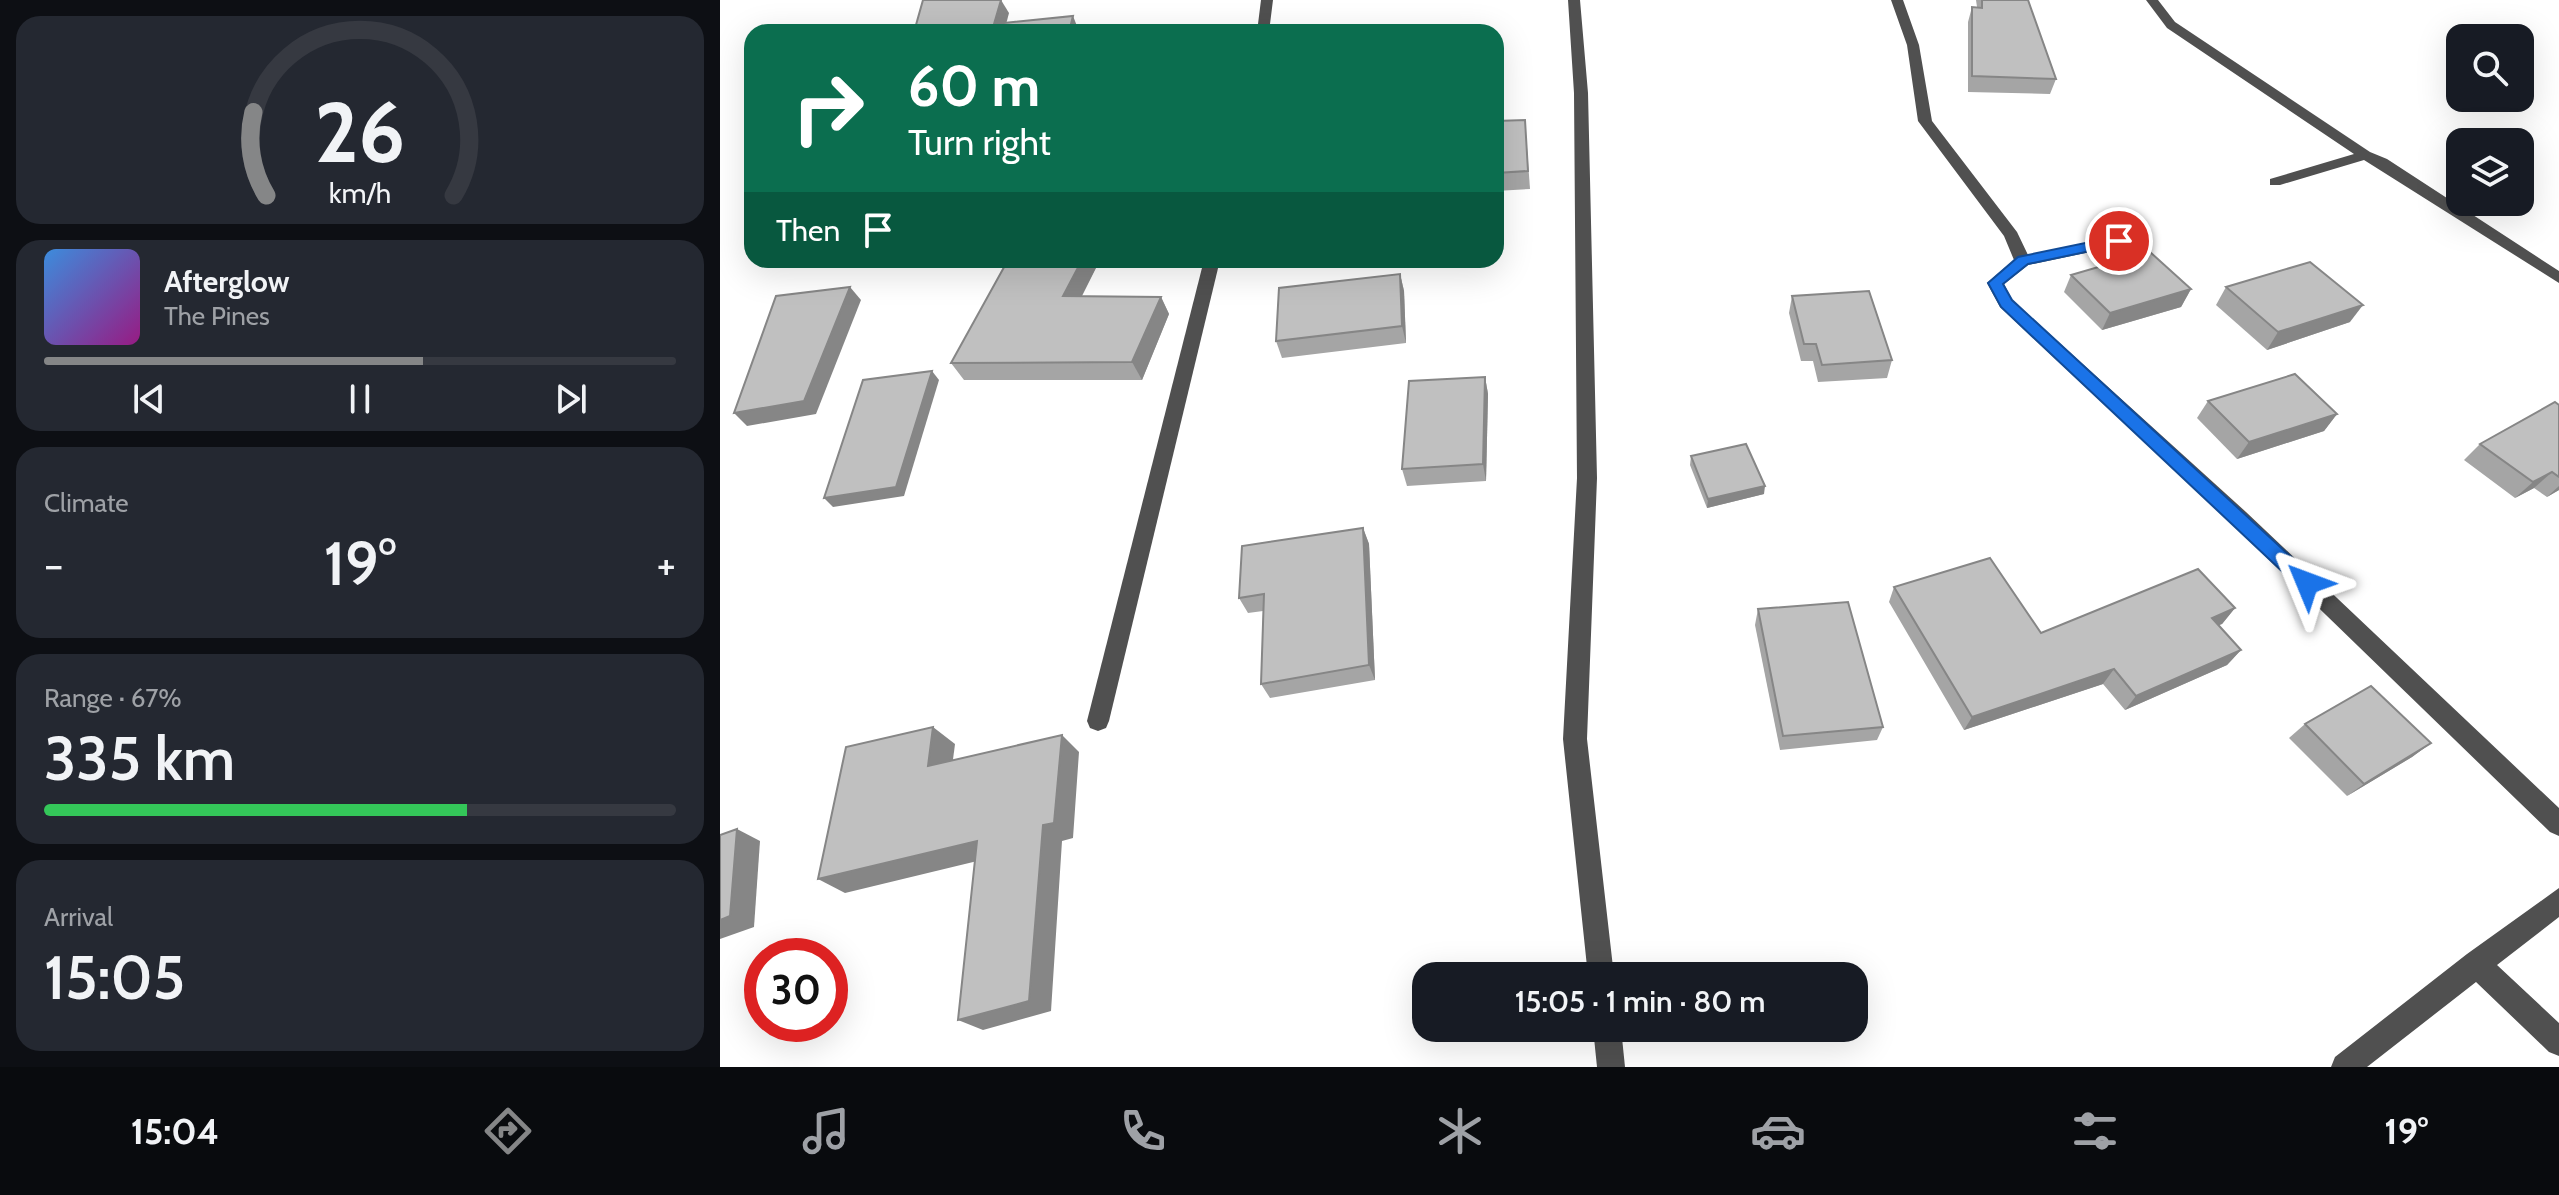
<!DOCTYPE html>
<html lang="en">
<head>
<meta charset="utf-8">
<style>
	body { margin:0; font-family:Cabin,sans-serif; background:#242831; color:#f1f3f6; height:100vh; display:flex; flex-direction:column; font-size:30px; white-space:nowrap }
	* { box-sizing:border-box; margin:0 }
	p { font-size:26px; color:#9ea1a6 }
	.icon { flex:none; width:44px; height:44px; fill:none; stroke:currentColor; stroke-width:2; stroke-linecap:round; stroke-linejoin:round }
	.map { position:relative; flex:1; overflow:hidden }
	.sheet { display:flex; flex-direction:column; gap:16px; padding:16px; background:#0d0f14; width:720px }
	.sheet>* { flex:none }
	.top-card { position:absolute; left:24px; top:24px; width:760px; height:244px; border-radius:24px; box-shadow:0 8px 32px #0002; background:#0b6e4f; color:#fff; overflow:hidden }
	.tools { position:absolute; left:1726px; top:24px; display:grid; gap:16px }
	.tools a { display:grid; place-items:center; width:88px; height:88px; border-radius:16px; background:#171b24; box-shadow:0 8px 32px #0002; font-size:40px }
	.speed { position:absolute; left:24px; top:938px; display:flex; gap:16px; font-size:40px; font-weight:700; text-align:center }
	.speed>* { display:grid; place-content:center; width:104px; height:104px; border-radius:50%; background:#171b24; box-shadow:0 8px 32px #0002; line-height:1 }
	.speed .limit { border:12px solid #d22; background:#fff; color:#111 }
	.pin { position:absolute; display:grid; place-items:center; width:68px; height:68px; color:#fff; margin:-34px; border:4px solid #fff; border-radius:50%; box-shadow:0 2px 8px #0007 }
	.me { position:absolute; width:88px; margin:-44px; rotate:314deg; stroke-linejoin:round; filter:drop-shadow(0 0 6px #0008) }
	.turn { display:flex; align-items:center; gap:28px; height:168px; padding:0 32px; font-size:36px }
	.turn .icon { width:104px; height:104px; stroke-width:2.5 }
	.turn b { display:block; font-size:56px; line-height:68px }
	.then { display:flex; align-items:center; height:76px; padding:0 32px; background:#0003; gap:16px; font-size:30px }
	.big { font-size:60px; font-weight:600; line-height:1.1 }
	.sheet .widget { flex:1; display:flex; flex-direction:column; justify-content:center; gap:12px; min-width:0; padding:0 28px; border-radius:24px; background:#242831 }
	.sheet .dial { align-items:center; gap:0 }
	.dial svg { height:208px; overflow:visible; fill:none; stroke:#363941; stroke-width:7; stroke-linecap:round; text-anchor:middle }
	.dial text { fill:#f1f3f6; stroke:none }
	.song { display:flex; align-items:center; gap:24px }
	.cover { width:96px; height:96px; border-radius:12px; background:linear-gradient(135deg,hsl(210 70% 55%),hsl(310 70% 35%)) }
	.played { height:8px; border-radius:4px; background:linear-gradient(90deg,#858687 60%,#363941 60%) }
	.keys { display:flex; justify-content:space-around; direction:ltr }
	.heat { display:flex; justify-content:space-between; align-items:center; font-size:44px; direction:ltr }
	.charge { height:12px; border-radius:6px; background:linear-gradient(90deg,#34c759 67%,#363941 0) }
	.trip { position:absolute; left:692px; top:962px; width:456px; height:80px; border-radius:24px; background:#171b24; box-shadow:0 8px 32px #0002; font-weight:600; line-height:80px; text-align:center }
	.dock { display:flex; height:128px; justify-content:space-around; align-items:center; background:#090b0e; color:#9ea1a6 }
	.dock .icon { width:56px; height:56px }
	.dock .on { color:#858687 }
	.dock b { font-size:36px; color:#f1f3f6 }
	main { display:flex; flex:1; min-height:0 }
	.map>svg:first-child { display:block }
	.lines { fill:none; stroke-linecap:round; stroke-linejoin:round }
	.minor { fill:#505050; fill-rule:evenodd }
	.wall { fill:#a5a5a5 }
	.shaded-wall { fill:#868686 }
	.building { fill:#c0c0c0; stroke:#868686; stroke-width:2 }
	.route { fill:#1a73e8; stroke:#114b97; stroke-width:2 }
</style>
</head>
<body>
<main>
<section class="sheet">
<div class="widget dial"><svg viewBox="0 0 100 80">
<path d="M14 69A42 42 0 1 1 86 69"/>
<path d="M14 69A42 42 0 0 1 9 37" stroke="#858687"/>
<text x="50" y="56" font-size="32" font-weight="700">26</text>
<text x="50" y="72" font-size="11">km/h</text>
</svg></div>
<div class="widget">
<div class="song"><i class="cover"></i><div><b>Afterglow</b><p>The Pines</p></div></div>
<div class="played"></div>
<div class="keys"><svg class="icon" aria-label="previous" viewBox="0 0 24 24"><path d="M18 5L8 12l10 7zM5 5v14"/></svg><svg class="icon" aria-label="pause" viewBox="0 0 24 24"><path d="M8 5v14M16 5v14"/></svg><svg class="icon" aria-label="next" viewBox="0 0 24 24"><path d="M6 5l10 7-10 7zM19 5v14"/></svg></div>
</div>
<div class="widget"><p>Climate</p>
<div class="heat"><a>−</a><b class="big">19°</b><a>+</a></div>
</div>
<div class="widget"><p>Range · 67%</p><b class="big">335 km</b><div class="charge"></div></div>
<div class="widget"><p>Arrival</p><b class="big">15:05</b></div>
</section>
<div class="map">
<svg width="1839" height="1067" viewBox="0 0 1839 1067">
	<rect width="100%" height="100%" fill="#fff"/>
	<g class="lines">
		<g class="minor">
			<path d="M541,0h12l-4,32h-12z"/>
			<path d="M848,0h12l8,93 9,385 -10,261 27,237h-26l-25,-237 14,-261 -3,-385z"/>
			<path d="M1171,0h12l16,45 13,76 85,111 11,23 91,-19 8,5 -8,5 -91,19 -24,19 8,16 234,212 313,296v28l-9,-4 -318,-308 -232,-217 -13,-24 27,-23 -10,-24 -86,-115 -11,-76z"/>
			<path d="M1426,0h12l17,22 195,130 17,7 172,112v12l-195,-123 -84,25h-10v-6l84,-25 -187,-126z"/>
			<path d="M484,260h16l-111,461 -3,7 -8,3 -8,-3 -3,-7z"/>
			<path d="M1839,888v29l-62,48 62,58v33l-10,-4 -73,-70 -109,85h-36l4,-10 132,-103z"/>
			<path d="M873,1028h28l4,39h-28z"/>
		</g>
	</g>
	<g class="wall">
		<path d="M1256,0h52l28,79 -6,15 -82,-2v-70l4,-15h5z"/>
		<path d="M805,120l5,69 -34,2v-70z"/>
		<path d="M287,260h93l-19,36 80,1 8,17 -27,66h-178l-13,-17 57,-103z"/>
		<path d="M680,274l4,17 2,52 -124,15 -6,-17z"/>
		<path d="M1351,275l120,14 -10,18 -79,23 -38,-38z"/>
		<path d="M1506,287l124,35 -83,28 -51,-45z"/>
		<path d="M1072,296l100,64 -5,18 -69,4 -5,-21h-12l-12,-48z"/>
		<path d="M765,377l3,17 -2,87 -79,5 -5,-17z"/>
		<path d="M1488,401l129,13 -13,17 -87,28 -40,-41z"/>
		<path d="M1839,405v85l-12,7 -13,-9 -19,10 -51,-38 16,-16z"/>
		<path d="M971,456l73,38 -57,14 -17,-43z"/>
		<path d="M643,528l6,16 6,136 -105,18 -9,-14 2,-73 -15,2 -9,-15z"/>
		<path d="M1174,587l147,46 194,-25 -13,16 -4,1 23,25 -14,15 -102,45 -22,-26 -139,46 -75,-128z"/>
		<path d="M1038,609l125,118 -6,13 -97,10 -25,-125z"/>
		<path d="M1585,724l126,19 -19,14 -65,39 -58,-58z"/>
	</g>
	<g class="shaded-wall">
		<path d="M281,0l8,13 -5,19 -10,-8z"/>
		<path d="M353,16l6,15v1h-10z"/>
		<path d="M362,260h18l-27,54 -10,-18z"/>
		<path d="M680,274l4,17 2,52 -4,-17z"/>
		<path d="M130,287l11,13 -45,114 -69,12 -13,-13z"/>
		<path d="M1471,289l-10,18 -79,23 8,-17z"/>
		<path d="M441,297l8,17 -27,66 -10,-18z"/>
		<path d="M1643,305l-13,17 -83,28 11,-18z"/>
		<path d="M212,371l7,9 -35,116 -71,11 -9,-9z"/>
		<path d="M765,377l3,17 -2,87 -3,-17z"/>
		<path d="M1617,414l-13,17 -87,28 12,-17z"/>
		<path d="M1832,472l-18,16 -19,10 18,-16z"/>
		<path d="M1045,486l-1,8 -57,14 1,-9z"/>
		<path d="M1839,486v4l-12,7z"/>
		<path d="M643,528l6,16 6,136 -6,-15z"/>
		<path d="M1515,608l-13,16 -23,9 13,-15z"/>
		<path d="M1521,650l-14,15 -102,45 11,-14z"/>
		<path d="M1394,669l-11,15 -139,46 8,-13z"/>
		<path d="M213,727l22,17 -5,39 -22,-17z"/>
		<path d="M342,735l17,17 -6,86 -11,3 -11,170 -68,19 -25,-10 85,-195z"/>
		<path d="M1711,743l-19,14 -65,39 17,-12z"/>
		<path d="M17,829l23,12 -6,86 -34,12v-19z"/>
		<path d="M257,841l21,15 -153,37 -27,-14z"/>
	</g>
	<g class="building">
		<path d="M203,0h78l-7,24 79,-8 -4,16h-155z"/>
		<path d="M1262,0h46l28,79 -84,-3v-69l10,1z"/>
		<path d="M805,120l3,51 -32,2v-52z"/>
		<path d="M1430,252l41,37 -81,24 -39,-38z"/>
		<path d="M288,260h74l-19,36 98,1 -29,65 -181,1z"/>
		<path d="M1590,262l53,43 -85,27 -52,-45z"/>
		<path d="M680,274l2,52 -126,15 3,-53z"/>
		<path d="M130,287l-46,114 -70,12 42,-117z"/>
		<path d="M1149,291l23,69 -70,5 -6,-21h-12l-12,-48z"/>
		<path d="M212,371l-36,116 -72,11 39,-118z"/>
		<path d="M1575,374l42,40 -88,28 -41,-41z"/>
		<path d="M765,377l-2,87 -81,5 7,-88z"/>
		<path d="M1835,402l4,3v72l-7,-5 -19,10 -53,-38z"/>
		<path d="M1026,444l19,42 -57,13 -17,-43z"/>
		<path d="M643,528l6,137 -108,19 3,-90 -25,4 3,-52z"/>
		<path d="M1270,558l51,75 157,-64 37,39 -23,10 29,32 -105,46 -22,-27 -142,48 -78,-130z"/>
		<path d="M1128,602l35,125 -100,9 -25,-127z"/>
		<path d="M1651,686l60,57 -67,41 -59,-60z"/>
		<path d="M213,727l-5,39 134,-31 -8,88 -11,2 -14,176 -71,19 19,-179 -159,38 28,-132z"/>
		<path d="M17,829l-7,87 -10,4v-85z"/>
	</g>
	<path class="route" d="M1399,236l7,5 -2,3 -96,20 -25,20 9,16 302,278v11h-13l-300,-282 -13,-24 30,-26z"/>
</svg>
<div class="tools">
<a><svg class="icon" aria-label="search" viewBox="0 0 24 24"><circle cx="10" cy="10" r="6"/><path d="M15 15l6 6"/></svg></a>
<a><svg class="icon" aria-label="layers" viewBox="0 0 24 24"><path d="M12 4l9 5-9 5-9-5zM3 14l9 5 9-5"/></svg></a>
</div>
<div class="speed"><div class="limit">30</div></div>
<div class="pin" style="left:1399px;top:241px;background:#d93025"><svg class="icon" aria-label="arrive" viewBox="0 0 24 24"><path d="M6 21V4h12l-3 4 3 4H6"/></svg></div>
<svg class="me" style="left:1587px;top:583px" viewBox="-20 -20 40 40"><path d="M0-17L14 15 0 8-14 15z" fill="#1a73e8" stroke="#fff" stroke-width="4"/></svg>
<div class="trip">15:05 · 1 min · 80 m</div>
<div class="top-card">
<div class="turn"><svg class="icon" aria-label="right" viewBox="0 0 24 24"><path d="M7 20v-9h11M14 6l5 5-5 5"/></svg><div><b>60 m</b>Turn right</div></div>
<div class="then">Then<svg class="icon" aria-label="arrive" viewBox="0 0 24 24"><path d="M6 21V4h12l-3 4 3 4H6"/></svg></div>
</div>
</div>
</main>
<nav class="dock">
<b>15:04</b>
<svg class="icon on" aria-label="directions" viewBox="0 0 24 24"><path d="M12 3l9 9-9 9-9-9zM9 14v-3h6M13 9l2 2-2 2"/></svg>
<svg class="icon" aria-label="music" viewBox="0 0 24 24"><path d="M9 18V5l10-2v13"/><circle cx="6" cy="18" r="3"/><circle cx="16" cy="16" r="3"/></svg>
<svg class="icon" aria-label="phone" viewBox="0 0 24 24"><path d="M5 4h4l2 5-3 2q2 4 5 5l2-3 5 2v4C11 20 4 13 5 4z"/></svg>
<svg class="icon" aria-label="climate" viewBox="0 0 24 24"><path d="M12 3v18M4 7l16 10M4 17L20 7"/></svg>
<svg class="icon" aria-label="car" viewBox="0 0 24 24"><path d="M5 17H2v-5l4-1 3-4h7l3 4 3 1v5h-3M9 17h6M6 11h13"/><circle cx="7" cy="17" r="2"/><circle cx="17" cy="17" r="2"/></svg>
<svg class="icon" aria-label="filters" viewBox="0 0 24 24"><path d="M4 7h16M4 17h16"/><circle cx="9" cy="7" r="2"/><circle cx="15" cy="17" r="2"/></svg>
<b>19°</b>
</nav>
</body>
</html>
